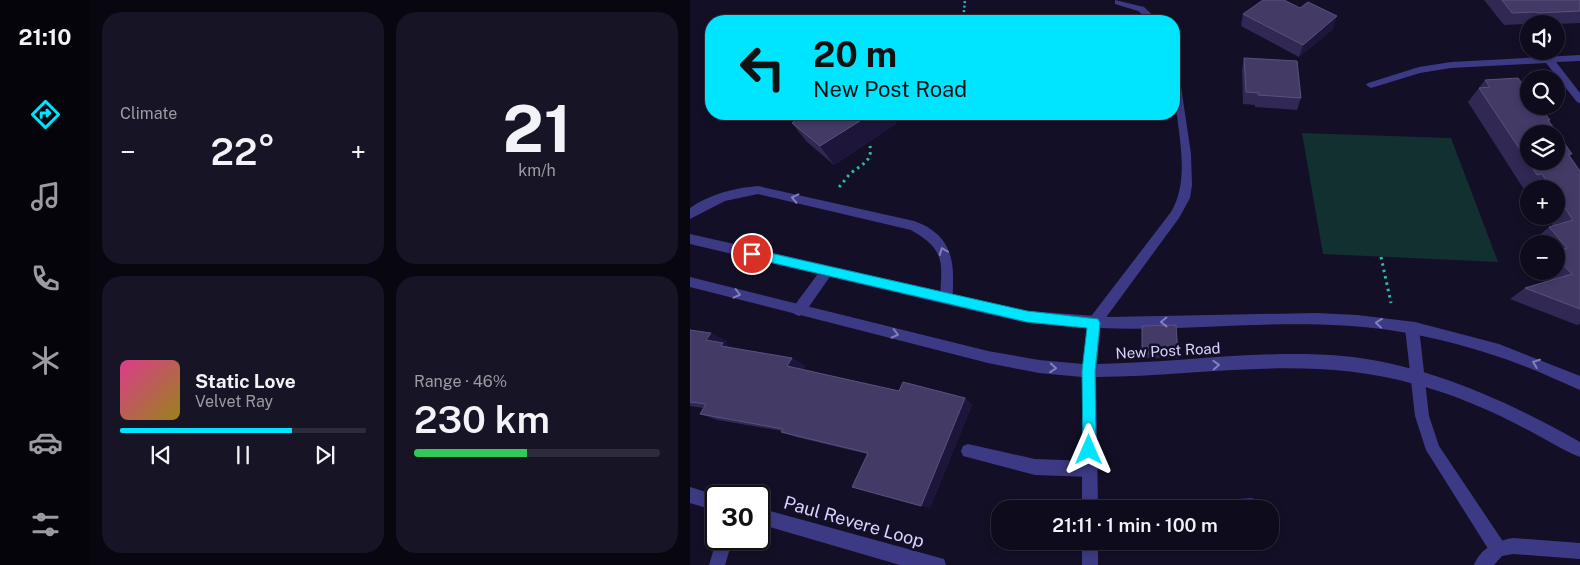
<!DOCTYPE html>
<html lang="en">
<head>
<meta charset="utf-8">
<style>
	body { margin:0; font-family:"Public Sans",sans-serif; background:#171425; color:#f1f3f6; height:100vh; display:flex; flex-direction:column; font-size:19px; white-space:nowrap }
	* { box-sizing:border-box; margin:0 }
	p { font-size:16px; color:#9b9ba3 }
	.icon { flex:none; width:28px; height:28px; fill:none; stroke:currentColor; stroke-width:2; stroke-linecap:round; stroke-linejoin:round }
	.map { position:relative; flex:1; overflow:hidden }
	.details { display:flex; flex-direction:column; gap:12px; padding:12px; background:#08060f; width:600px }
	.details>* { flex:none }
	.guide { position:absolute; left:15px; top:15px; width:475px; height:105px; border-radius:20px; box-shadow:0 2px 8px #0003,0 0 0 1px #2e2b3b; background:#00e5ff; color:#111; overflow:hidden }
	.buttons { position:absolute; left:830px; top:15px; display:grid; gap:10px }
	.buttons a { display:grid; place-items:center; width:45px; height:45px; border-radius:50%; background:#0e0b1c; box-shadow:0 2px 8px #0003,0 0 0 1px #2e2b3b; font-size:25px }
	.speed { position:absolute; left:15px; top:485px; display:flex; gap:10px; font-size:25px; font-weight:700; text-align:center }
	.speed>* { display:grid; place-content:center; width:65px; height:65px; border-radius:50%; background:#0e0b1c; box-shadow:0 2px 8px #0003,0 0 0 1px #2e2b3b; line-height:1 }
	.speed .limit { border:2px solid #111; border-radius:8px; background:#fff; color:#111 }
	.pin { position:absolute; display:grid; place-items:center; width:42px; height:42px; color:#fff; margin:-21px; border:2px solid #fff; border-radius:50%; box-shadow:0 1px 5px #0007 }
	.me { position:absolute; width:55px; margin:-28px; rotate:0deg; stroke-linejoin:round; filter:drop-shadow(0 0 4px #0008) }
	.turn { display:flex; align-items:center; gap:18px; height:105px; padding:0 25px; font-size:22px }
	.turn .icon { width:65px; height:65px; stroke-width:2.5 }
	.turn b { display:block; font-size:35px; line-height:42px }
	.big { font-size:38px; font-weight:600; line-height:1.1 }
	.details .card { flex:1; display:flex; flex-direction:column; justify-content:center; gap:8px; min-width:0; padding:0 18px; border-radius:20px; background:#171425 }
	.details .dial { align-items:center; gap:0 }
	.dial b { font-size:65px; line-height:1 }
	.song { display:flex; align-items:center; gap:15px }
	.cover { width:60px; height:60px; border-radius:8px; background:linear-gradient(135deg,hsl(330 70% 55%),hsl(50 70% 35%)) }
	.played { height:5px; border-radius:2px; background:linear-gradient(90deg,#00e5ff 70%,#2e2b3b 70%) }
	.keys { display:flex; justify-content:space-around; direction:ltr }
	.heat { display:flex; justify-content:space-between; align-items:center; font-size:28px; direction:ltr }
	.charge { height:8px; border-radius:4px; background:linear-gradient(90deg,#34c759 46%,#2e2b3b 0) }
	.details .tiles { flex:1; display:grid; gap:12px; grid-template-columns:repeat(2,1fr) }
	.trip { position:absolute; left:301px; top:500px; width:288px; height:50px; border-radius:20px; background:#0e0b1c; box-shadow:0 2px 8px #0003,0 0 0 1px #2e2b3b; font-weight:600; line-height:50px; text-align:center }
	main { display:flex; flex:1; min-height:0 }
	.dock { display:flex; flex-direction:column; width:90px; justify-content:space-around; align-items:center; background:#06040b; color:#9b9ba3 }
	.dock .icon { width:35px; height:35px }
	.dock .active { color:#00e5ff }
	.dock b { font-size:22px; color:#f1f3f6 }
	.map>svg:first-child { display:block }
	.green { fill:#12302f }
	.lines { fill:none; stroke-linecap:round; stroke-linejoin:round }
	.path-far1 { stroke:#2fb8b0; stroke-width:2.5; stroke-dasharray:2 2.5; stroke-linecap:butt }
	.path { stroke:#2fb8b0; stroke-width:3; stroke-dasharray:2.5 4; stroke-linecap:butt }
	.lane { fill:#3d3a85; fill-rule:evenodd }
	.street { fill:#3d3a85; fill-rule:evenodd }
	.wall { fill:#312854 }
	.shaded-wall { fill:#1d163a }
	.building { fill:#433a66; stroke:#5a527e; fill-rule:evenodd }
	.oneway { stroke:#837fbc }
	.route { fill:#00e5ff; stroke:#0095a6 }
	.labels { text-anchor:middle; stroke-width:5; stroke-linejoin:round; paint-order:stroke }
	.street-label { font-size:15px; fill:#d9d4ff; stroke:#130f26 }
	.near-street-label { font-size:18px; fill:#d9d4ff; stroke:#130f26 }
</style>
</head>
<body>
<main>
<nav class="dock">
<b>21:10</b>
<svg class="icon active" aria-label="directions" viewBox="0 0 24 24"><path d="M12 3l9 9-9 9-9-9zM9 14v-3h6M13 9l2 2-2 2"/></svg>
<svg class="icon" aria-label="music" viewBox="0 0 24 24"><path d="M9 18V5l10-2v13"/><circle cx="6" cy="18" r="3"/><circle cx="16" cy="16" r="3"/></svg>
<svg class="icon" aria-label="phone" viewBox="0 0 24 24"><path d="M5 4h4l2 5-3 2q2 4 5 5l2-3 5 2v4C11 20 4 13 5 4z"/></svg>
<svg class="icon" aria-label="climate" viewBox="0 0 24 24"><path d="M12 3v18M4 7l16 10M4 17L20 7"/></svg>
<svg class="icon" aria-label="car" viewBox="0 0 24 24"><path d="M5 17H2v-5l4-1 3-4h7l3 4 3 1v5h-3M9 17h6M6 11h13"/><circle cx="7" cy="17" r="2"/><circle cx="17" cy="17" r="2"/></svg>
<svg class="icon" aria-label="filters" viewBox="0 0 24 24"><path d="M4 7h16M4 17h16"/><circle cx="9" cy="7" r="2"/><circle cx="15" cy="17" r="2"/></svg>
</nav>
<section class="details">
<div class="tiles">
<div class="card"><p>Climate</p>
<div class="heat"><a>−</a><b class="big">22°</b><a>+</a></div>
</div>
<div class="card dial"><b>21</b><p>km/h</p></div>
<div class="card">
<div class="song"><i class="cover"></i><div><b>Static Love</b><p>Velvet Ray</p></div></div>
<div class="played"></div>
<div class="keys"><svg class="icon" aria-label="previous" viewBox="0 0 24 24"><path d="M18 5L8 12l10 7zM5 5v14"/></svg><svg class="icon" aria-label="pause" viewBox="0 0 24 24"><path d="M8 5v14M16 5v14"/></svg><svg class="icon" aria-label="next" viewBox="0 0 24 24"><path d="M6 5l10 7-10 7zM19 5v14"/></svg></div>
</div>
<div class="card"><p>Range · 46%</p><b class="big">230 km</b><div class="charge"></div></div>
</div>
</section>
<div class="map">
<svg width="890" height="565" viewBox="0 0 890 565">
	<rect width="100%" height="100%" fill="#130f26"/>
	<path class="green" d="M612,133l149,5 47,124 -175,-8z"/>
	<g class="lines">
		<path class="path-far1" d="M273,21l2,-21"/>
		<g class="path">
			<path d="M149,187c4,-4 7,-9 11,-13 10,-9 23,-12 20,-28"/>
			<path d="M691,257l10,46"/>
		</g>
		<g class="lane">
			<path d="M425,0l29,7 15,14h-9l-12,-10 -23,-7z"/>
			<path d="M484,70l5,3 12,81 1,31 -2,13 -11,20 -80,109 -5,2 -5,-2 -2,-4 2,-4 82,-107c24,-39 0,-99 3,-142z"/>
			<path d="M68,186l156,35c31,11 40,31 39,61 0,7 0,14 -2,20l-5,2 -5,-2 -1,-4c2,-36 6,-48 -29,-68l-153,-36 -33,7 -35,18v-11c20,-14 44,-20 68,-22z"/>
			<path d="M137,266l4,1 2,4 -2,4 -27,39 -5,2 -5,-2 -1,-4 1,-4 29,-39z"/>
			<path d="M722,322l5,2 2,4 10,88 10,30 65,97 2,6 -2,6 -6,2 -6,-2 -66,-105 -11,-34 -10,-88 2,-4z"/>
			<path d="M278,444l67,15 55,2 5,3 3,5 -3,5 -5,3 -55,-2 -72,-19 -2,-5 2,-5z"/>
			<path d="M561,498l6,2 2,6 -1,3h-50l2,-6 6,-2z"/>
		</g>
		<g class="street">
			<path d="M890,55v6l-24,1 24,31v10l-3,-1 -31,-39 -95,5 -31,5 -49,15 -5,-3 2,-2 51,-16 32,-5z"/>
			<path d="M0,234l338,77 82,6 206,-4 41,2 58,7 84,22 81,32v14c-19,-8 -37,-17 -56,-24 -44,-17 -89,-29 -135,-36 -96,-14 -193,2 -289,-2l-3,36c81,-1 164,-15 246,-8 83,8 165,45 237,86v15c-18,-7 -36,-19 -54,-28 -36,-19 -73,-35 -112,-45 -106,-30 -211,-8 -318,-7l2,132h-16v-132l-43,-4 -51,-10 -298,-76v-10l298,74 51,9 44,4 4,-36 -59,-5 -36,-8 -302,-71z"/>
			<path d="M0,487l29,9h-3v15l-26,-8z"/>
			<path d="M69,508l185,51 2,6h-46l-141,-41z"/>
			<path d="M823,538l67,5v16l-67,-5 -11,2 -8,9h-20c7,-17 22,-24 39,-27z"/>
			<path d="M27,539h16l-8,26h-16z"/>
			<rect x="392" y="541" width="16" height="24"/>
		</g>
	</g>
	<g class="wall">
		<path d="M794,0h96v23l-24,1h-27v2l-2,-2 -23,1z"/>
		<path d="M553,14l90,15 -34,28 -58,-31z"/>
		<path d="M554,58l57,40 -4,12 -42,-3v-2l-12,-1 -1,-34z"/>
		<path d="M795,80l65,40 -1,1 23,33 -2,2 10,15v153l-3,1 -67,-26 15,-11 26,-8 -8,-9h13v-27h-19l-3,-4 15,-13 4,-1 -6,-10h9v-27h-27l-1,-2 -5,1 -55,-86z"/>
		<path d="M103,114l104,9 -63,42 -28,-24 -14,-18 5,-4z"/>
		<path d="M452,326l36,28 -1,4h-35z"/>
		<path d="M0,330l37,11 -2,3 7,4 60,10 13,8 -2,4 96,21 66,7 7,7 -42,103 -63,-54 -71,-17 -15,-5 1,-1 -64,-11 -18,-6 4,-6 -14,-2z"/>
	</g>
	<g class="shaded-wall">
		<path d="M647,16l-4,13 -34,28 4,-12z"/>
		<path d="M181,114h21l5,9 -63,42 -14,-19z"/>
		<path d="M21,333l16,8 -2,3 14,7 -2,3 -31,-14z"/>
		<path d="M102,358l13,8 -4,8 -14,-8z"/>
		<path d="M275,398l7,7 -42,103 -9,-2z"/>
	</g>
	<g class="building">
		<path d="M573,0h21l16,8 8,-6 29,14 -34,29 -60,-31z"/>
		<path d="M812,0h78v11l-42,2 -2,-1 -24,1z"/>
		<path d="M554,58l53,3 4,37 -43,-3 1,-2 -13,-1z"/>
		<path d="M828,78l11,14v14h10l11,14h-2l24,34h-4l12,17v138l-55,-21 47,-14 -16,-17v-6l11,-3 -18,-21 24,-7 -17,-25v-6h-4l-10,-15 -5,1 -58,-87 11,-1 -5,-7zM839,134h27v27h-27z"/>
		<path d="M103,114h78l-51,32 -28,-23 6,-5z"/>
		<path d="M486,325l2,29h-36v-28z"/>
		<path d="M0,330l21,3 -5,7 17,3 -2,3 71,12 -5,8 112,25 4,-9 62,16 -44,108 -69,-19 16,-34 -87,-21 2,-3 -83,-15 6,-10 -16,-2z"/>
	</g>
	<defs><path id="oneway-chevron" d="M-2-3.5L2.5 0L-2 3.5" fill="none" stroke-width="1.6" stroke-linecap="round" stroke-linejoin="round" transform="scale(1.25)"/></defs>
	<g class="oneway">
		<use href="#oneway-chevron" transform="translate(105 198) rotate(-167)"/>
		<use href="#oneway-chevron" transform="translate(253 251) rotate(-111)"/>
		<use href="#oneway-chevron" transform="translate(47 294) rotate(14)"/>
		<use href="#oneway-chevron" transform="translate(474 322) rotate(179)"/>
		<use href="#oneway-chevron" transform="translate(689 323) rotate(-174)"/>
		<use href="#oneway-chevron" transform="translate(205 334) rotate(14)"/>
		<use href="#oneway-chevron" transform="translate(846 363) rotate(-159)"/>
		<use href="#oneway-chevron" transform="translate(526 365) rotate(-3)"/>
		<use href="#oneway-chevron" transform="translate(363 368) rotate(4)"/>
	</g>
	<path class="route" d="M62,249l275,62 71,8 2,4 -5,48 1,79 -2,4 -5,2 -4,-2 -2,-4 -1,-79 5,-43 -60,-6 -275,-64 -6,-4z"/>
	<g class="labels">
		<g class="street-label">
			<text transform="translate(478 351) rotate(-3)" y="5">New Post Road</text>
		</g>
		<g class="near-street-label">
			<text transform="translate(164 522) rotate(16)" y="6">Paul Revere Loop</text>
		</g>
	</g>
</svg>
<div class="buttons">
<a><svg class="icon" aria-label="sound" viewBox="0 0 24 24"><path d="M4 9h4l5-4v14l-5-4H4zM17 9q2 3 0 6"/></svg></a>
<a><svg class="icon" aria-label="search" viewBox="0 0 24 24"><circle cx="10" cy="10" r="6"/><path d="M15 15l6 6"/></svg></a>
<a><svg class="icon" aria-label="layers" viewBox="0 0 24 24"><path d="M12 4l9 5-9 5-9-5zM3 14l9 5 9-5"/></svg></a>
<a>+</a>
<a>−</a>
</div>
<div class="speed"><div class="limit">30</div></div>
<div class="pin" style="left:62px;top:254px;background:#d93025"><svg class="icon" aria-label="arrive" viewBox="0 0 24 24"><path d="M6 21V4h12l-3 4 3 4H6"/></svg></div>
<svg class="me" style="left:399px;top:450px" viewBox="-20 -20 40 40"><path d="M0-17L14 15 0 8-14 15z" fill="#00e5ff" stroke="#fff" stroke-width="4"/></svg>
<div class="trip">21:11 · 1 min · 100 m</div>
<div class="guide">
<div class="turn"><svg class="icon" aria-label="left" viewBox="0 0 24 24"><path d="M17 20v-9H6M10 6l-5 5 5 5"/></svg><div><b>20 m</b>New Post Road</div></div>
</div>
</div>
</main>
</body>
</html>
